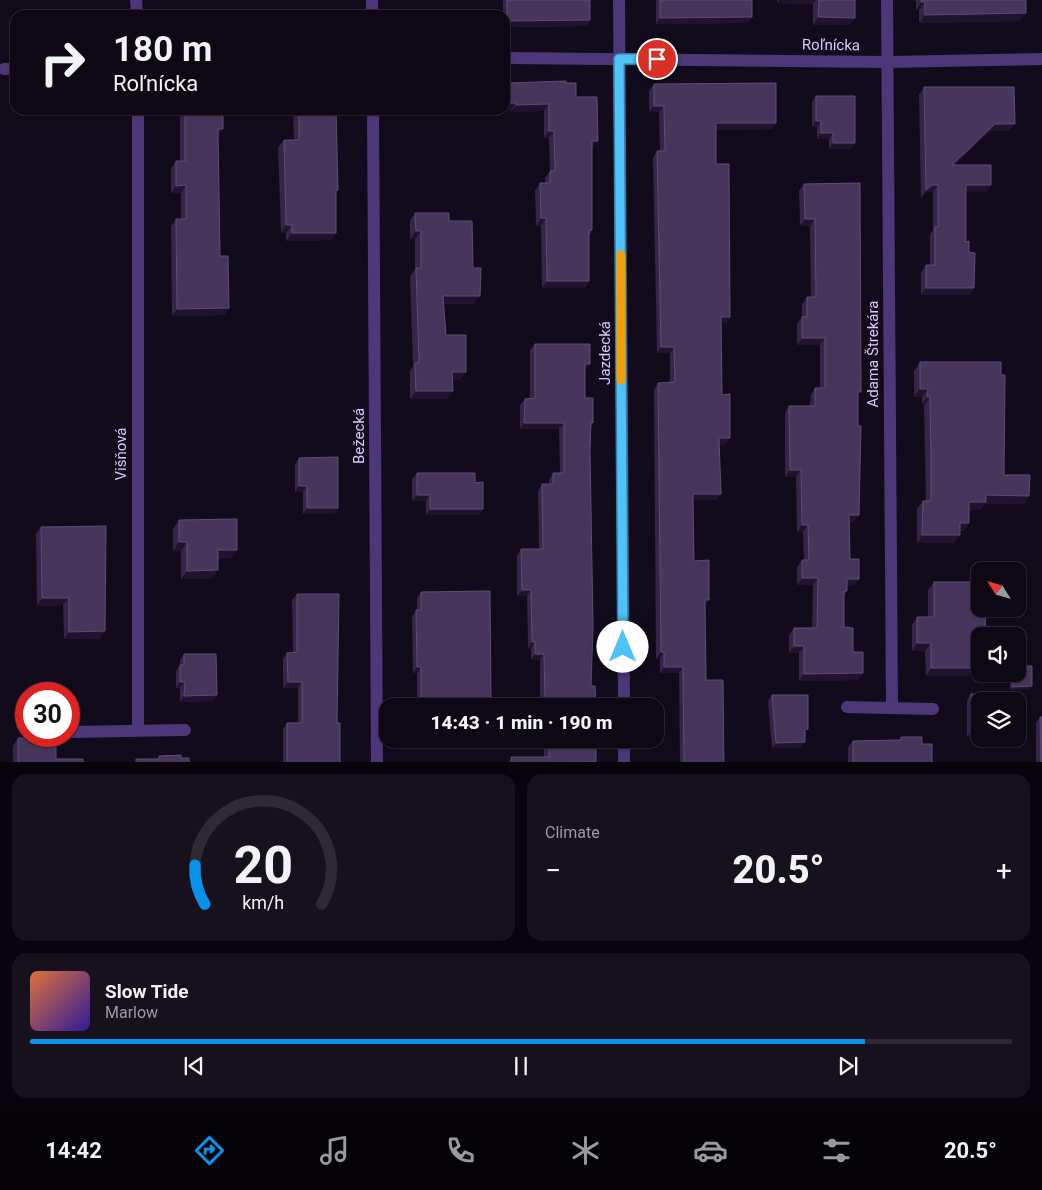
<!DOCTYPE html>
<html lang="en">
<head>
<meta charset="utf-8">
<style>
	body { margin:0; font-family:Roboto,sans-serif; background:#17111d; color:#f1f3f6; height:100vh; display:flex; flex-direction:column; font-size:19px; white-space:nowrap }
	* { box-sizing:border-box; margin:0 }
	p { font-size:16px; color:#9b9aa0 }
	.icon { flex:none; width:28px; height:28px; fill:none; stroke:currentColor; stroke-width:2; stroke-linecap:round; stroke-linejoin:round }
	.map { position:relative; height:762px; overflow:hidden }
	.drawer { display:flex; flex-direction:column; gap:12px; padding:12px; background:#08040b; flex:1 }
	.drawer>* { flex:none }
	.hud { position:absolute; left:10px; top:10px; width:500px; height:105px; border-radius:15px; box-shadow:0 1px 4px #0004,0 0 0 1px #2e2934; background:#0e0814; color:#f1f3f6; overflow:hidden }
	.needle { width:32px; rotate:307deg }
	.fabs { position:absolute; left:971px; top:562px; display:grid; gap:10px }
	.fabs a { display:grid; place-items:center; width:55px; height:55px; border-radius:10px; background:#0e0814; box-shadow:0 1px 4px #0004,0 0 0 1px #2e2934; font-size:25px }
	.speed { position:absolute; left:15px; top:682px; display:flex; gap:10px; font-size:25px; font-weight:700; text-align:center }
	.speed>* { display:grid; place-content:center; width:65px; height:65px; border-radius:50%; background:#0e0814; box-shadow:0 1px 4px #0004,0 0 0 1px #2e2934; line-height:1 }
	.speed .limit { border:8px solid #d22; background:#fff; color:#111 }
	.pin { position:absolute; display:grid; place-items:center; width:42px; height:42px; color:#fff; margin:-21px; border:2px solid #fff; border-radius:50%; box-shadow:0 1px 5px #0007 }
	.me { position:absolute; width:55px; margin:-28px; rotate:0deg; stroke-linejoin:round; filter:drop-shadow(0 0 4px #0008) }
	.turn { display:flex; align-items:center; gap:18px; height:105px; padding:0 20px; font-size:22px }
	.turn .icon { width:65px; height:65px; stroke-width:2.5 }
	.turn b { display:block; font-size:35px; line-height:42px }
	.big { font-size:38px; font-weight:800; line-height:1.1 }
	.drawer .tile { flex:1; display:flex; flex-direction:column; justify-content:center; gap:8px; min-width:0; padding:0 18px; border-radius:15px; background:#17111d }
	.drawer .dial { align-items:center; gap:0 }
	.dial svg { height:130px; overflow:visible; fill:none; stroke:#2e2934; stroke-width:7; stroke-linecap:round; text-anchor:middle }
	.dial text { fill:#f1f3f6; stroke:none }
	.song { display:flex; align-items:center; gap:15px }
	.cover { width:60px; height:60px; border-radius:8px; background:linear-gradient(135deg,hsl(20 70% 55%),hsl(250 70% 35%)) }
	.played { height:5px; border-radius:2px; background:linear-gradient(90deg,#0593eb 85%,#2e2934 85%) }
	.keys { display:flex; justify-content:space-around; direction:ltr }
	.heat { display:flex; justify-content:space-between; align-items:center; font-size:28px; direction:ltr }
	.drawer .tiles { flex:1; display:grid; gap:12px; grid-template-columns:1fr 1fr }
	.tile:last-child { grid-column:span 2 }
	.trip { position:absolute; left:379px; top:698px; width:285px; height:50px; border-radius:15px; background:#0e0814; box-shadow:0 1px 4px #0004,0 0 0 1px #2e2934; font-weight:800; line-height:50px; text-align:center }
	.dock { display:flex; height:80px; justify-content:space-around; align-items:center; background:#060308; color:#9b9aa0 }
	.dock .icon { width:35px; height:35px }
	.dock .current { color:#0593eb }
	.dock b { font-size:22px; color:#f1f3f6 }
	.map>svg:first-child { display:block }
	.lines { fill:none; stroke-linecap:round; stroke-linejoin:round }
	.minor { stroke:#4c3779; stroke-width:12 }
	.wall { fill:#362449 }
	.shaded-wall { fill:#20132e }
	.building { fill:#47365c; stroke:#5f4c76 }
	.route-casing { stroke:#337fa1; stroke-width:12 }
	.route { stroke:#4fc3f7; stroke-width:9 }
	.slow { stroke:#f59e0b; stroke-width:9 }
	.labels { text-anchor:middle; stroke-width:5; stroke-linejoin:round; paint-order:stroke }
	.street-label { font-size:15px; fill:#dcc6fe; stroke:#120b1b }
</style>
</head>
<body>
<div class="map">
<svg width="1042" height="763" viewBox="0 0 1042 763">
	<rect width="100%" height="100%" fill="#120b1b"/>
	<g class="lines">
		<g class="minor">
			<path d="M136,0l1,15"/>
			<path d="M372,0v15"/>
			<path d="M619,0l5,706"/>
			<path d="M887,0l5,708"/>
			<path d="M505,58l382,4 155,-3"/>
			<path d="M4,69h11"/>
			<path d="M138,110v619"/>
			<path d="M373,110l4,653"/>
			<path d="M847,707l86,2"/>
			<path d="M69,732l116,-2"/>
			<path d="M624,739v24"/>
		</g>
	</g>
	<g class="wall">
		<path d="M503,0h87l-4,26 -81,1v-12h-2z"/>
		<path d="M656,0h96v17l-4,6 -92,1z"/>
		<path d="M777,0h80l-2,2 -5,23h-37v-21l-36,-1z"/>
		<path d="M912,0h114l-6,21 -101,2v-13h-3v-9z"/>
		<path d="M508,83h58l10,14 22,44 -6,7v82l-3,6v45l-5,7h-42l-1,-62h-5l-1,-35 5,-8h5v-5l5,-7 -1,-33h-5v-27l-33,1v-2h-6v-23z"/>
		<path d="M654,84l118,45 -56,1v34l14,153 -4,6h-5l1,72 3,49 -6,1 2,49 -5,6h-23l1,61 11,45 1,74 18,83h-44l-1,-90h-19v-14h-4l-2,-270 4,-6 12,-1v-29h-13l-4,-195 4,-7h3l-1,-39h-10v-21z"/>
		<path d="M924,87l85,44h-19l-36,34 37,20 -5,7h-20v50l3,10 5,36 -5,7h-48v-22l5,-8h4v-31l3,-4v-38h-7l-5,6 -2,-103z"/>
		<path d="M816,96l35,53h-22v-10h-12v-12h-5v-25z"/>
		<path d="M180,110h43l-5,26 2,120 9,52 -5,7 -52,1 -1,-90 5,-7h5v-26h-10v-25l5,-7h4z"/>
		<path d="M293,110h43v123l-5,7 -45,1v-8h-5l-3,-86 6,-7h10z"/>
		<path d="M860,183l-2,214 -4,125h-4v37l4,27h-7v5l-3,4v32l9,25 5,28 -59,1v-28h-10v-18l5,-7h18l1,-43h-16v-18l5,-7h2l-1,-28h-6l-1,-55h-11v-64l4,-7h21l1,-11 4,-7h5v-43h-23v-21l5,-7v-13l5,-7h4l-1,-71h-10l-1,-35 5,-7z"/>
		<path d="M415,213l34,8 24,47 1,36h-31l3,31 14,45h-7l-6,19h-37v-28l3,-5 -3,-89 5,-8v-30h-5v-18z"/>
		<path d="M535,344l55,20 -5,6v28l8,25 -2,3 -1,23 1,237 5,20h-56v-46h-9v-12h-3l-1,-52h-10v-40l4,-7h18l-1,-58 4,-7h7v-4l4,-7h7l-1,-44h-39v-24l5,-6 5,-1v-48z"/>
		<path d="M920,362l84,113 25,21 -5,8h-39l-5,6h-11l-5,21h-4l-6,12h-37v-34l6,-8h3l-2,-96h-2v-8h-8v-26z"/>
		<path d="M299,458l39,50 -4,6h-31v-22h-8v-28z"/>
		<path d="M417,473l58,10 4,32h-53v-14h-14v-22z"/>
		<path d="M179,520l58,30 -6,8h-13l-6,21h-31v-28h-8v-22z"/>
		<path d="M41,527l59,112h-36l-1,-34 -26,1 -1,-72z"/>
		<path d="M934,582l46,27h12l-2,1h-2v4l-2,3 -6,48h-6l-5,11h-43l-1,-25h-13v-26l5,-8h11v-27z"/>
		<path d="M421,592l67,114h-71v-33h-4l-1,-57 5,-6v-12z"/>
		<path d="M297,594l40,129 3,40h-57v-34l4,-6h11v-35h-15v-29l4,-6h6l-1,-53z"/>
		<path d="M184,654l33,41 -5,6 -32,1v-14h-4v-17l4,-6v-5z"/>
		<path d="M1010,674h8l12,15 -20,1z"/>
		<path d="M971,694l9,43h-13v-37z"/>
		<path d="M772,695l33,39 -4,14h-29l-4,-47z"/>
		<path d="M1040,717l2,46h-6v-40z"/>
		<path d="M901,737l21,7 10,19h-84v-16l5,-6 46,-1z"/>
		<path d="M18,738l38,21 27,4h-70v-17z"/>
		<path d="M544,739h52v23l-88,1 3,-6h33z"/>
	</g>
	<g class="shaded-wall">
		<path d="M779,0h37l-3,4 -36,-1z"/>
		<path d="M921,2h4l-6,8h-3z"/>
		<path d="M1026,13l-6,8 -101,2 6,-8z"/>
		<path d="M752,17l-4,6 -92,1 4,-6z"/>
		<path d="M818,17l37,1 -5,7h-37z"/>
		<path d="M590,20l-4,6 -81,1v-3l2,-3z"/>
		<path d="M508,103h8l-5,7h-6v-4z"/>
		<path d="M549,104l-5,7 -33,1 5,-7z"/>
		<path d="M654,106h10l-5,6h-10z"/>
		<path d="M816,121h5l-4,6h-5z"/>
		<path d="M716,123h60l-4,6 -61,1z"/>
		<path d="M995,124h20l-6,7h-19l-43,42 5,-8z"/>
		<path d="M218,129h5l-5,7z"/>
		<path d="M549,131h5l-5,7h-5z"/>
		<path d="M821,133h12l-4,6h-12z"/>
		<path d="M592,141h6l-5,7h-6z"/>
		<path d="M833,143h22l-4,6h-22z"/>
		<path d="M186,185l-5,8h-10l5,-7z"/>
		<path d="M932,185h6l-5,7h-7l-5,6 5,-8z"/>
		<path d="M966,185h25l-5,7h-25z"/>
		<path d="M541,218h5l-5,8h-5z"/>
		<path d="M805,219h10l-5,7h-10z"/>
		<path d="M286,225h6l-6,8h-5z"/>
		<path d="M416,231h5l-6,8h-5z"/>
		<path d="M292,233h44l-5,7 -45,1z"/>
		<path d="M547,281h42l-5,7h-42z"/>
		<path d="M926,288h48l-5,7h-48z"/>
		<path d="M443,296h37l-6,8h-37z"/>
		<path d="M229,308l-5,7 -52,1 5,-7z"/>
		<path d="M721,317h9l-4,6h-10z"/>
		<path d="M802,338h23l-5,7h-23z"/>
		<path d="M661,347h13l-4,6h-13z"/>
		<path d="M585,364h5l-5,6 -5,1z"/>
		<path d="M452,372h14l-6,8h-13z"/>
		<path d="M920,389h8l-6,8h-8z"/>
		<path d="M416,391h37l-6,8h-37z"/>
		<path d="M927,397h3l-6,8h-2z"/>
		<path d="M524,423h40l-5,6h-39z"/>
		<path d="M719,438h11l-5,6 -10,1z"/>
		<path d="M790,470h11l-5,7h-11z"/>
		<path d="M299,486h8l-4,6h-8z"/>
		<path d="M693,494h28l-5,6h-27z"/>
		<path d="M417,495h13l-4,6h-14z"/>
		<path d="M986,495l43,1 -5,8h-39l-5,6h-16l5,-8z"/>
		<path d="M307,508h31l-4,6h-31z"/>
		<path d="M430,509h53l-4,6h-53z"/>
		<path d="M849,515h10l-5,7h-10z"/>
		<path d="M960,523h9l-5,8h-10z"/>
		<path d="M802,525h6l-5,7h-6z"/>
		<path d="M922,535h38l-6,8h-37z"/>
		<path d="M179,542h8l-6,9h-8z"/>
		<path d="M218,550h19l-6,8 -20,1z"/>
		<path d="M218,570l-6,9h-31l6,-8z"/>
		<path d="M802,578h16l-5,7h-16z"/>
		<path d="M847,579h12l-5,7h-12z"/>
		<path d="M522,590h9l-4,6h-10z"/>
		<path d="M42,598h27l-6,7 -26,1z"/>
		<path d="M705,600h4l-4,7z"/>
		<path d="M105,631l-5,8h-36l5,-7z"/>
		<path d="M532,642h3l-4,6h-3z"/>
		<path d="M917,643h14l-6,8h-13z"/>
		<path d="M794,646h10l-5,7h-10z"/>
		<path d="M661,652h3l-4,7h-4z"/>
		<path d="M535,654h9l-4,6h-9z"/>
		<path d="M974,657h6v8l-12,-1z"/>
		<path d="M417,667h4l-4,6h-4z"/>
		<path d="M664,667h19l-4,6h-19z"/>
		<path d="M931,668h43l-5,8h-43z"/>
		<path d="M863,673l-5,7 -59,1 5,-7z"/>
		<path d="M180,682h5l-5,6h-4z"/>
		<path d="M288,682h14l-4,6h-15z"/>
		<path d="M1032,686l-2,3 -20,1 2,-3z"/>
		<path d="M217,695l-5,6 -32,1 4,-6z"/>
		<path d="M545,700h3l-4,6h-3z"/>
		<path d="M444,701h47l-3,5h-48z"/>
		<path d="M971,731h9v6h-13z"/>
		<path d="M805,742l-4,6h-29l4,-5z"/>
	</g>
	<g class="building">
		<path d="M507,0h83v20l-83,1z"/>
		<path d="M660,0h92v17l-92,1z"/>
		<path d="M819,0h36v18l-37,-1z"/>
		<path d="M921,0h105v13l-101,2v-13h-4z"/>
		<path d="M566,81v2h10v14h21l1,44h-6v89h-3v51h-42l-1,-63h-5l-1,-35h10v-12h5l-1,-40h-5v-27l-33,1v-2h-8v-20z"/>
		<path d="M776,83v40h-60v41h13l1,153h-9l1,78 8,-1v44h-11l2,56h-28l1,67 15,-1v40h-4l1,80h17l1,83h-40l-1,-96h-19v-15h-3l-3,-269 17,-1 -1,-35h-13l-4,-196h8l-1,-45h-10v-22z"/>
		<path d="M924,87h90l1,37h-20l-43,41h39v20h-25v57l3,-1v11l6,1 -1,35h-48v-23h9v-38h3v-42h-6l-6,5z"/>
		<path d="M816,96h39v47h-22v-10h-12v-12h-5z"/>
		<path d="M185,110h38v19h-5l2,127h8l1,52 -52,1 -1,-90h10v-34l-10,1v-25h9z"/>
		<path d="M299,110h37l2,80h-2v43h-44v-8h-6l-2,-85h15z"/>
		<path d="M860,183l1,209h-3v34h3l-2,89h-10l1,44h9v20h-12v12h-3v36l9,1v24h10v21l-59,1v-28h-10v-18h23l1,-50h-16v-18h7l-1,-35h-6l-1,-55h-11l-1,-64h26v-18h10v-50h-23v-21h5v-20h9l-1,-78h-10l-1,-35z"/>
		<path d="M415,213h34v8h23l1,47h8l-1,28h-37l3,39h20v37h-14l1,19h-37l-1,-28 4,-1 -3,-94h5v-37h-5z"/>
		<path d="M535,344h55v20h-5v34h8v25l-2,-1 -1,27 3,178 -2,59h4l1,20h-47l-1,-6h-3l-1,-46h-9v-12h-3l-1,-52h-9l-1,-41h22l-1,-65h11v-11h11v-50h-40l1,-24 10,-1z"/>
		<path d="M920,362h81v13h4l-1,100h26l-1,21 -43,-1v7h-17v21h-9v12h-38l1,-34h8v-38l-1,-66h-3l1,-8h-8z"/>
		<path d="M338,457v51h-31v-22h-8v-28z"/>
		<path d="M417,473h58v10l8,-1v27h-53v-14h-13z"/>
		<path d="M237,519v31h-19v20l-31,1v-29h-8v-22z"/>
		<path d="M106,526l-1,105 -36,1v-34h-27l-1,-71z"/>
		<path d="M934,582h46v27h8v5h-3l1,22h-6v21h-6v11h-43v-25h-14v-26h17z"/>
		<path d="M490,591l1,110h-47v5h-23v-39h-4l-1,-57h5v-18z"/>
		<path d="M297,594h42l-2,129h3v40h-53v-40h15v-41h-14l-1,-29 10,-1z"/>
		<path d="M184,654h32l1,41 -33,1 1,-14h-5v-17h4z"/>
		<path d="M1018,666h14v20l-20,1 1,-13h5z"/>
		<path d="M971,694h41v7h-32v30h-9z"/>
		<path d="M772,695h36v34l-3,1v12l-29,1z"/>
		<path d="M1040,717h2v46h-1z"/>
		<path d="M901,737h21v7h10v19h-79v-22l48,-1z"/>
		<path d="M18,738h38v21h27v4h-65z"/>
		<path d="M549,739h47v23l-84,1 -1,-6h38z"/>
		<path d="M181,755v3h8v5h-53v-4h23v-3z"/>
	</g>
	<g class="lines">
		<defs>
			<path id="route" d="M623,647l-4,-588h38"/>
		</defs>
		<use href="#route" class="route-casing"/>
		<use href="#route" class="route"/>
		<path class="slow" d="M621,255v125"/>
	</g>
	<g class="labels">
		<g class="street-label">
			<text transform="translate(831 45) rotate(1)" y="5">Roľnícka</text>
			<text transform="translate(605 353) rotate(-90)" y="5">Jazdecká</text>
			<text transform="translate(873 354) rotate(-90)" y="5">Adama Štrekára</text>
			<text transform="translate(359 436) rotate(-90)" y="5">Bežecká</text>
			<text transform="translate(121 454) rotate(-90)" y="5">Višňová</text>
		</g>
	</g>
</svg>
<div class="fabs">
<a><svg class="needle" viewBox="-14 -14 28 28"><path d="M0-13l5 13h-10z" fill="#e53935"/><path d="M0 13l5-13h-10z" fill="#9b9aa0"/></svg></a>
<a><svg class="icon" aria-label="sound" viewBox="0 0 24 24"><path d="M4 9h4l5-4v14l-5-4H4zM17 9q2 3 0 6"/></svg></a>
<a><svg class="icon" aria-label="layers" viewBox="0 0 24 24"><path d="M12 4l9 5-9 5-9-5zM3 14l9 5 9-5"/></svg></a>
</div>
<div class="speed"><div class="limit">30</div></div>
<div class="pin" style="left:657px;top:59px;background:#d93025"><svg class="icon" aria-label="arrive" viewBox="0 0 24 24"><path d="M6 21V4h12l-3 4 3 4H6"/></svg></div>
<svg class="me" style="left:623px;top:647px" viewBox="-20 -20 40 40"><circle r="19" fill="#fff"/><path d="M0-13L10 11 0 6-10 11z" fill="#4fc3f7"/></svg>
<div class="trip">14:43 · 1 min · 190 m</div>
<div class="hud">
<div class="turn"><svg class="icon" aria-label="right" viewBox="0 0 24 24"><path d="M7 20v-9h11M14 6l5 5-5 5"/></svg><div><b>180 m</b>Roľnícka</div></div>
</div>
</div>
<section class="drawer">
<div class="tiles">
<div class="tile dial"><svg viewBox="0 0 100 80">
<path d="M14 69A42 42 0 1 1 86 69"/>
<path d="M14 69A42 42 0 0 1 8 45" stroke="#0593eb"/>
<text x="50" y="56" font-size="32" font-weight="700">20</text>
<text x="50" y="72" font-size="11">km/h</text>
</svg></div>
<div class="tile"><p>Climate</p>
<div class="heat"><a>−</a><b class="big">20.5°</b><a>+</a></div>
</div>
<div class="tile">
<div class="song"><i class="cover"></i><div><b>Slow Tide</b><p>Marlow</p></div></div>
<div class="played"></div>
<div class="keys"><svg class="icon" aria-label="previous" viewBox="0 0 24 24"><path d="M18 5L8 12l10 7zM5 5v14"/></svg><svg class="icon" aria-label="pause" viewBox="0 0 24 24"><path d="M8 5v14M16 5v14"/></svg><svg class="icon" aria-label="next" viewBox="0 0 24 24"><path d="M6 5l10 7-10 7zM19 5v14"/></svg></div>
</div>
</div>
</section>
<nav class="dock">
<b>14:42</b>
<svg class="icon current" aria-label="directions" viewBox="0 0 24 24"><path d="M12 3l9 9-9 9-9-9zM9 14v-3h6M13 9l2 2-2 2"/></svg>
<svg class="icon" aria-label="music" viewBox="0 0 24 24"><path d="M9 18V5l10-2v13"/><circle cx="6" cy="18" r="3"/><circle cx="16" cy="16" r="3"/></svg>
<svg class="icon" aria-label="phone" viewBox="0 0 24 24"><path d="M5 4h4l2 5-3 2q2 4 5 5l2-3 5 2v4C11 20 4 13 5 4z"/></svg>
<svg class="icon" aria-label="climate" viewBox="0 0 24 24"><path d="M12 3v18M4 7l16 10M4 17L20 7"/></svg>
<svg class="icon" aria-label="car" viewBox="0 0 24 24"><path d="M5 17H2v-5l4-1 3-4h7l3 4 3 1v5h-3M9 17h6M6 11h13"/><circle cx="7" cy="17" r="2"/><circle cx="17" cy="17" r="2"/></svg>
<svg class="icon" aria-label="filters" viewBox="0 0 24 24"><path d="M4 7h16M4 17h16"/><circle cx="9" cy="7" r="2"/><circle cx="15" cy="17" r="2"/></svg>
<b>20.5°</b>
</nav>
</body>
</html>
